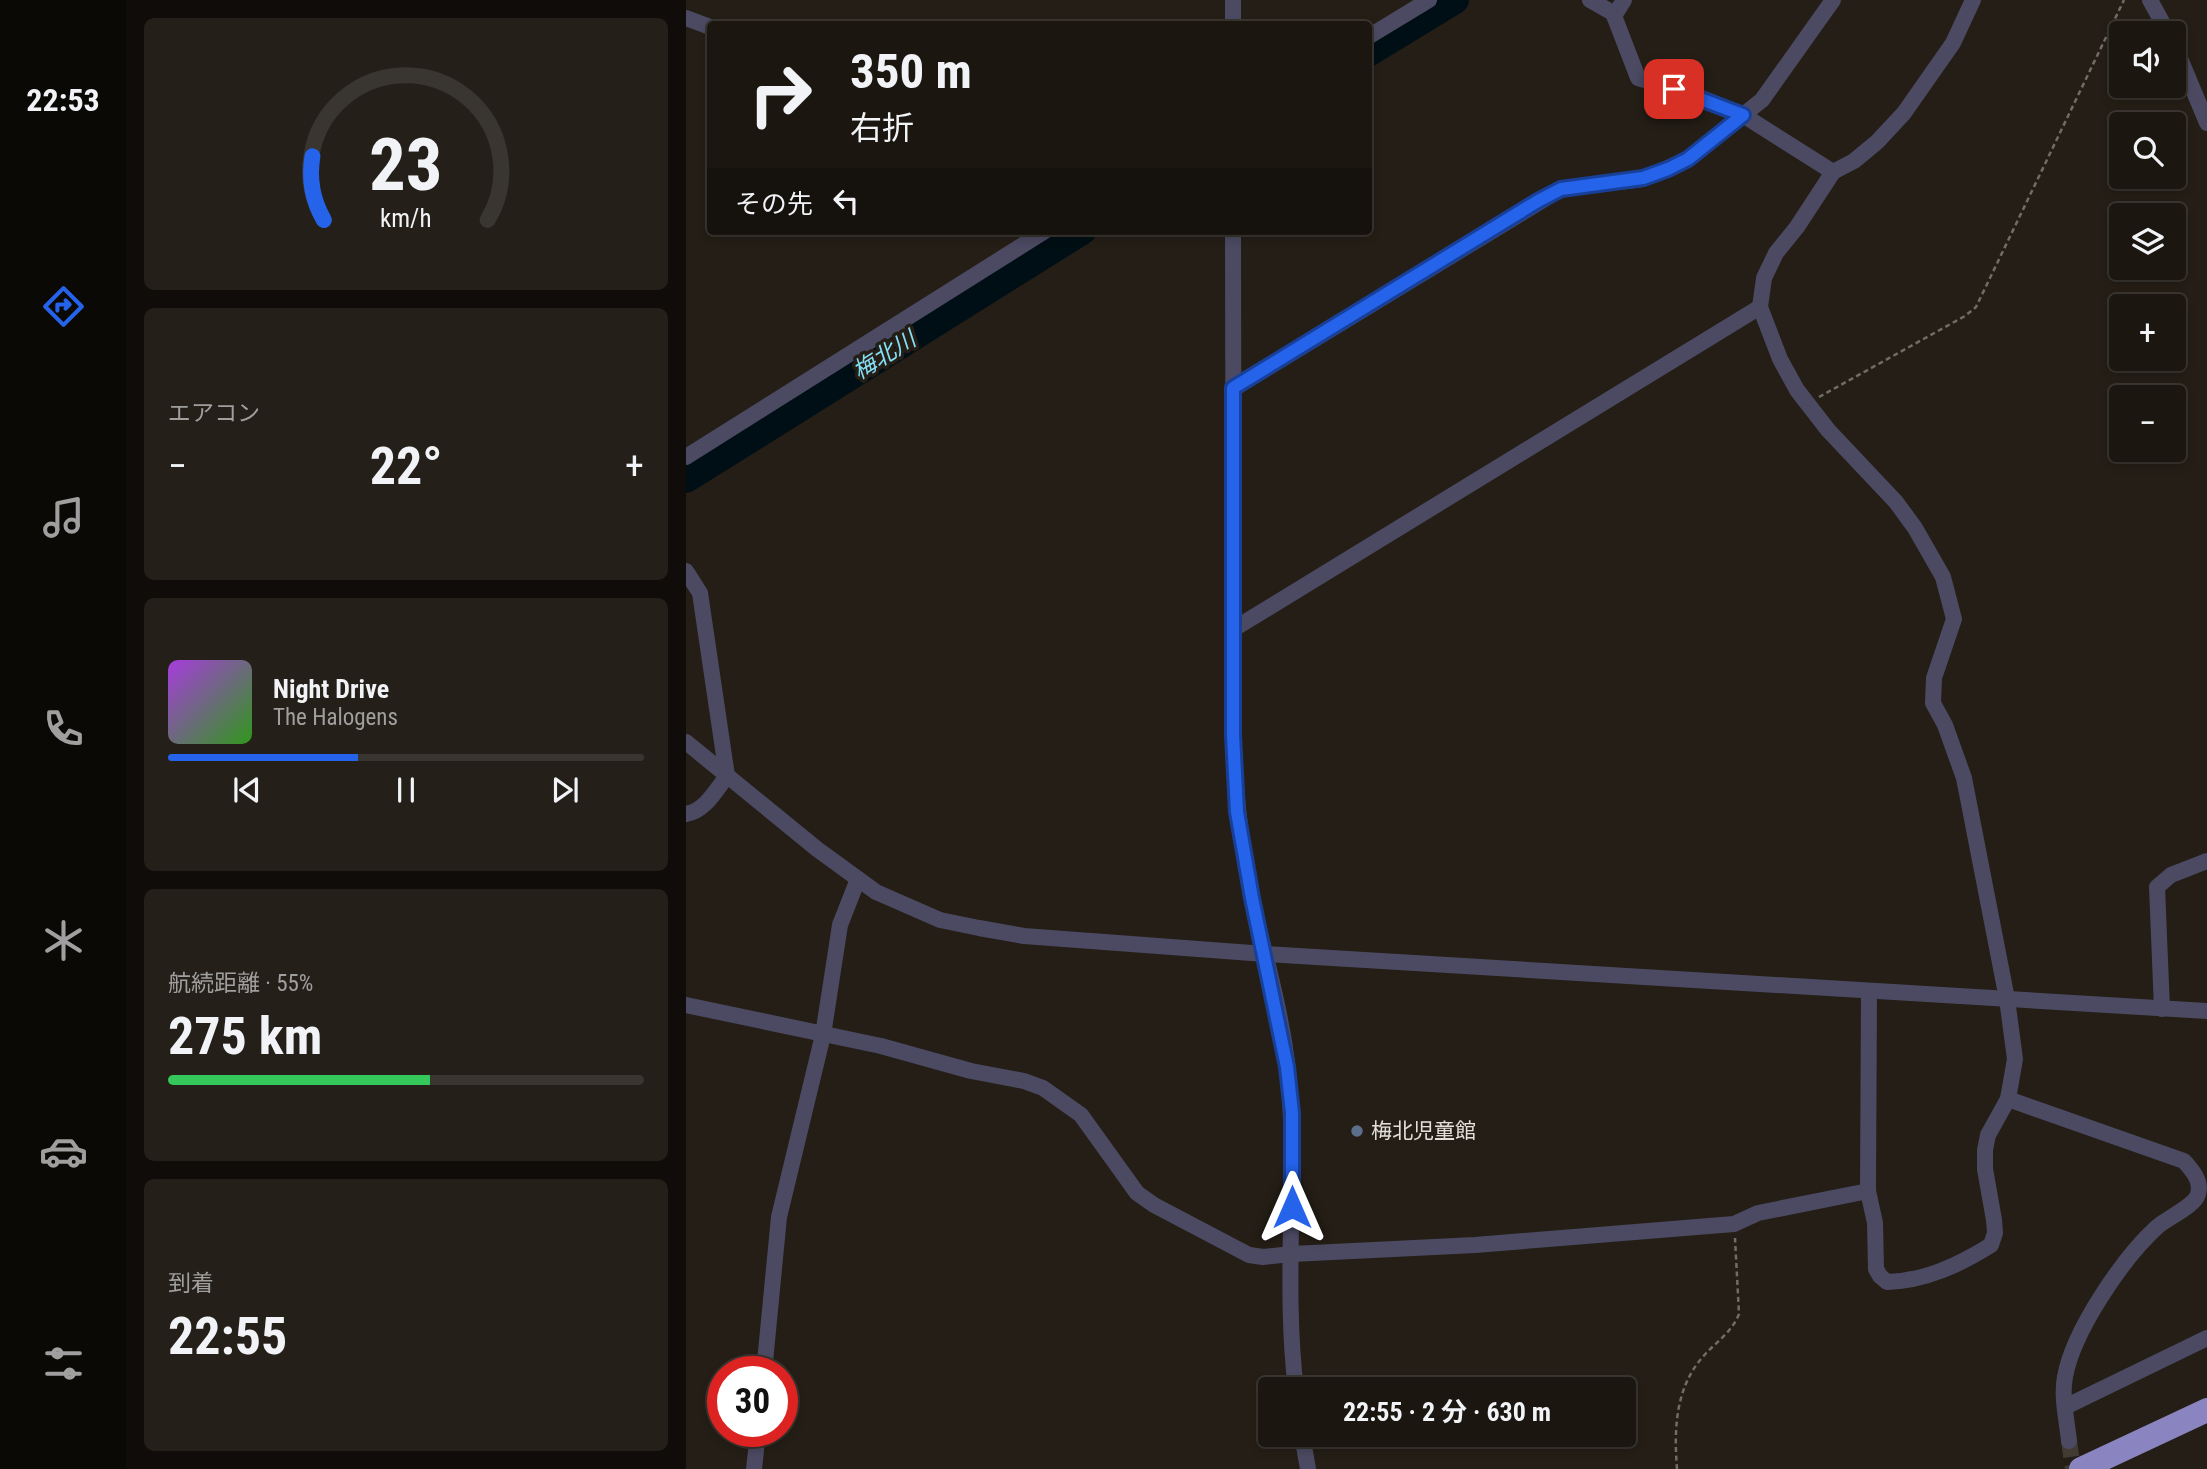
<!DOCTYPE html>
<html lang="ja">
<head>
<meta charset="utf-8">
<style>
	body { margin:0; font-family:"Roboto Condensed","Noto Sans JP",sans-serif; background:#241f19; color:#f1f3f6; height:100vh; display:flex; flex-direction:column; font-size:26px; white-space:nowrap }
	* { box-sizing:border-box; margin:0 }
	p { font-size:23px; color:#a09f9f }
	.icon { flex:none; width:38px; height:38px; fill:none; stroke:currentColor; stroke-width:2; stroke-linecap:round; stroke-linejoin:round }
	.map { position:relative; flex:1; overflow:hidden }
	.sheet { display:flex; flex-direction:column; gap:18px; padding:18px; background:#0f0c09; width:560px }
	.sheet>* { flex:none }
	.guide { position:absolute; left:21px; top:21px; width:665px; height:214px; border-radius:7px; box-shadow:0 4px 10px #0003,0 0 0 2px #393530; background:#1b1610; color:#f1f3f6; overflow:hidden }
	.buttons { position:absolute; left:1423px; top:21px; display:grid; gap:14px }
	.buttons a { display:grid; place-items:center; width:77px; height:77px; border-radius:7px; background:#1b1610; box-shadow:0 4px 10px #0003,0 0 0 2px #393530; font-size:35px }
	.speed { position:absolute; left:21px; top:1356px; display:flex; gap:14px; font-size:35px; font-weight:700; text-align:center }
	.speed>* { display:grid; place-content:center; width:91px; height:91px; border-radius:50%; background:#1b1610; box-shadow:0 4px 10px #0003,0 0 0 2px #393530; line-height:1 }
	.speed .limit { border:10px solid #d22; background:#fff; color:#111 }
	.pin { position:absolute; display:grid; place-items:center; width:60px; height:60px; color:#fff; margin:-30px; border-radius:14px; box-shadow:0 4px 10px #0006 }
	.me { position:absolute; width:77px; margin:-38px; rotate:0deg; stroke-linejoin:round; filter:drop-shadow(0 0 5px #0008) }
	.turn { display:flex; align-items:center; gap:24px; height:147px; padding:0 28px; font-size:32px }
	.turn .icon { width:91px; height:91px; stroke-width:2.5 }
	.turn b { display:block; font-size:49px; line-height:60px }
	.then { display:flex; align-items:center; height:66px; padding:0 28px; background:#0003; gap:14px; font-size:26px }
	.big { font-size:52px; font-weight:700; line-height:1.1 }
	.sheet .tile { flex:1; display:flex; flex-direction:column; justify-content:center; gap:10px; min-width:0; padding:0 24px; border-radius:10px; background:#241f19 }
	.sheet .dial { align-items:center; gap:0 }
	.dial svg { height:182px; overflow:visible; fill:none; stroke:#393530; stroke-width:7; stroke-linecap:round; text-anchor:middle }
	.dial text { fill:#f1f3f6; stroke:none }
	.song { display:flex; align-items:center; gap:21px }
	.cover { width:84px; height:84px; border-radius:10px; background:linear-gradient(135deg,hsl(280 70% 55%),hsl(110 70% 35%)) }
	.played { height:7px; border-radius:4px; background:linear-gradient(90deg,#2563eb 40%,#393530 40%) }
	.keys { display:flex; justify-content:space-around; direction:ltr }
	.heat { display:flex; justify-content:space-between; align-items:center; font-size:38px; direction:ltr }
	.charge { height:10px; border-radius:5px; background:linear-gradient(90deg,#34c759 55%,#393530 0) }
	.trip { position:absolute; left:572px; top:1377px; width:378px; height:70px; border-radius:7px; background:#1b1610; box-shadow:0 4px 10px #0003,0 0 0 2px #393530; font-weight:700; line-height:70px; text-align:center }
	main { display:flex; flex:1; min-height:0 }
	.tab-bar { display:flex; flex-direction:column; width:126px; justify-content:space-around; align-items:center; background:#0b0906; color:#a09f9f }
	.tab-bar .icon { width:49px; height:49px }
	.tab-bar .selected { color:#2563eb }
	.tab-bar b { font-size:32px; color:#f1f3f6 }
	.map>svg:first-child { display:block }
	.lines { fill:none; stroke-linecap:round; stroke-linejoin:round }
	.river { stroke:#000f15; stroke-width:28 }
	.minor-tunnel { stroke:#413b33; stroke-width:16; stroke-dasharray:16 8; stroke-linecap:butt }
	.path { stroke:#716c64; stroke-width:2.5; stroke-dasharray:5 3.5; stroke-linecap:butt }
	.minor { stroke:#4b4a62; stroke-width:16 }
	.highway { stroke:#8a85c0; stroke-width:24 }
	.route-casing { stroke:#184099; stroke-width:18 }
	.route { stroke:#2563eb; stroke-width:12 }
	.service-dot { fill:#5c6f8a; stroke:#241e16; stroke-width:2.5 }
	.labels { text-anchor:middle; stroke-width:7; stroke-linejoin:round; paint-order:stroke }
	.poi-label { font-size:21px; fill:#e3dfd9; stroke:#241e16; text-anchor:start }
	.water-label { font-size:23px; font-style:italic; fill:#83e0f6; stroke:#241e16 }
</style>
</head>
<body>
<main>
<nav class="tab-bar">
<b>22:53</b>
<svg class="icon selected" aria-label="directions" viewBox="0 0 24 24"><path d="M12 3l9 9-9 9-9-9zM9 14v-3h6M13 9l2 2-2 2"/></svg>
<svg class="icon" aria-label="music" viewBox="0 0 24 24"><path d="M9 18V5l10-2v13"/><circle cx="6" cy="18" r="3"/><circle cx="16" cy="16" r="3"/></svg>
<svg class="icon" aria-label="phone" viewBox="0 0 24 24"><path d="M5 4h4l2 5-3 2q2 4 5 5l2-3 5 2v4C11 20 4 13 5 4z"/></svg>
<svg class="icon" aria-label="climate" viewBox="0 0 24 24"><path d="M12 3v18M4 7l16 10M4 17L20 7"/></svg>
<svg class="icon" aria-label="car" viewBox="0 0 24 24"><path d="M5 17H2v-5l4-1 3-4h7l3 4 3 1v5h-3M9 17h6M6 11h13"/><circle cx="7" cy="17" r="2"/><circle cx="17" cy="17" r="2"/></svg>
<svg class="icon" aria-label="filters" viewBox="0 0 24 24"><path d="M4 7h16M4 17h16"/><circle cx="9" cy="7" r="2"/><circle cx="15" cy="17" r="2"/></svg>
</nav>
<section class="sheet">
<div class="tile dial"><svg viewBox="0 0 100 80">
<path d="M14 69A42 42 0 1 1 86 69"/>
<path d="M14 69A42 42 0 0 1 9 41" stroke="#2563eb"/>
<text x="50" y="56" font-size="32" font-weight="700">23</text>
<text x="50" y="72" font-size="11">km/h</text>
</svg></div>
<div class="tile"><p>エアコン</p>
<div class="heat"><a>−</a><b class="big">22°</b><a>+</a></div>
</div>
<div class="tile">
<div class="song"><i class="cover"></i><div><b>Night Drive</b><p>The Halogens</p></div></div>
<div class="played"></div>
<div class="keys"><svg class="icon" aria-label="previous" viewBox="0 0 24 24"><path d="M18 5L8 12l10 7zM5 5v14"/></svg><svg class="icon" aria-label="pause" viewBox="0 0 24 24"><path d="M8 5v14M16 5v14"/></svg><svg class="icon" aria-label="next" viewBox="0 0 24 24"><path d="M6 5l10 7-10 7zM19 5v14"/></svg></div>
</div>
<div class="tile"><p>航続距離 · 55%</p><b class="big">275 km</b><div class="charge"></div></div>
<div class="tile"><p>到着</p><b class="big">22:55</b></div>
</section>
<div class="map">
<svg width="1521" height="1469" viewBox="0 0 1521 1469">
	<rect width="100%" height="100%" fill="#241e16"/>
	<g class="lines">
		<g class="river">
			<path d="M682,53l87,-53"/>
			<path d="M0,479l396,-248"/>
		</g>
		<path class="minor-tunnel" d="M1383,1441l4,28"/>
		<g class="path">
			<path d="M1133,397l146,-81 11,-9 148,-307"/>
			<path d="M991,1469c-3,-38 -2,-79 24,-110 13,-16 30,-25 38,-45l-4,-76"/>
		</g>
		<g class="minor">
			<path d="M904,0l23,13 25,65 54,16 51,21 90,57"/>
			<path d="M1464,0l18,33"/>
			<path d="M928,16l10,-16"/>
			<path d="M0,18l24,9"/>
			<path d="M547,24v-24"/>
			<path d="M682,37l61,-37"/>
			<path d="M1488,44l33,79"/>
			<path d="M547,231l1,532c3,46 9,92 18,137 13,56 30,114 36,171 10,106 -5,213 8,319"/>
			<path d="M547,389l328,-200 82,-10 45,-20 74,-59 71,-100"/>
			<path d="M0,457l359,-226"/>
			<path d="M0,571l14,22 27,183c-11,14 -22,35 -41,38"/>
			<path d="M546,630l528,-323"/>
			<path d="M0,742l131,107 59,43 64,28 39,8 45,8 241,18 942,57"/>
			<path d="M0,1005l195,41 90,25 53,10 19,7 38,27 56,78 17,12 95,50 14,2 29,-3 183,-9 259,-21 24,-11 110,-22 1,-200"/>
			<path d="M1476,1009l-5,-122 14,-12 36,-14"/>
			<path d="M1322,1099l176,62c8,9 18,20 14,33 -3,12 -31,24 -41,33 -34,31 -84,104 -92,150 -4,19 2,44 4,64"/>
			<path d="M1182,1191l7,32 1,46 4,7 7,6c38,-1 72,-17 104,-37l4,-12 -1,-13 -9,-51v-19l3,-15 20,-36 7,-40 -8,-60 -43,-221 -19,-53 -12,-22 1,-25 20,-59 -11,-42 -28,-49 -19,-26 -68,-72 -31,-40 -17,-31 -20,-52 4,-29 12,-25 21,-26 36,-55 21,-11 23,-19 27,-29 49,-70 20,-43"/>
			<path d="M78,1372l15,-155 44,-182 17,-110 18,-46"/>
			<path d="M1379,1407l142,-69"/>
			<path d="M616,1435l6,34"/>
			<path d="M68,1469l4,-37"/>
		</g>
		<path class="highway" d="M1395,1469l126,-59"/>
	</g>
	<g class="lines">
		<defs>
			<path id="route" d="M606,1207v-94l-5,-46 -35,-169 -15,-86 -4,-77v-347l305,-187 23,-12 82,-11 25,-9 20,-10 55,-44 -69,-26"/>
		</defs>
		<use href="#route" class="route-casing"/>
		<use href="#route" class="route"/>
	</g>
	<circle class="service-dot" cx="671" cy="1131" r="7"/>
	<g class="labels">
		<g class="poi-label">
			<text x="685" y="1138">梅北児童館</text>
		</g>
		<g class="water-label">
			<text transform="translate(198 355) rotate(-32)" y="8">梅北川</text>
		</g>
	</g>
</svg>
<div class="buttons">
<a><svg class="icon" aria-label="sound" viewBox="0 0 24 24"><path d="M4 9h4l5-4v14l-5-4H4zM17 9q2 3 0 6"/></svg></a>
<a><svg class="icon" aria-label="search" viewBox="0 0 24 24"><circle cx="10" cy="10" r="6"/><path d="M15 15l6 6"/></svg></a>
<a><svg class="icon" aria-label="layers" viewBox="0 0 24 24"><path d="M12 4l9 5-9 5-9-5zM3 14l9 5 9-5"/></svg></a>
<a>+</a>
<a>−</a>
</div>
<div class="speed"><div class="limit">30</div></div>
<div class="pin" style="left:988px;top:89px;background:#d93025"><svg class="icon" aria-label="arrive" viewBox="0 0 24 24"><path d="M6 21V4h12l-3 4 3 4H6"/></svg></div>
<svg class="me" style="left:606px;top:1207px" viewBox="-20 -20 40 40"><path d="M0-17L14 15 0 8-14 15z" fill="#2563eb" stroke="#fff" stroke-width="4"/></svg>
<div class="trip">22:55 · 2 分 · 630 m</div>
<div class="guide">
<div class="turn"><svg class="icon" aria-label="right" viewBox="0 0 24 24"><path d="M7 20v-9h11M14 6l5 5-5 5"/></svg><div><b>350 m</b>右折</div></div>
<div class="then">その先<svg class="icon" aria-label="left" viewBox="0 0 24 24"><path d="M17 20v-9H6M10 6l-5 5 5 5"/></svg></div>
</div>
</div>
</main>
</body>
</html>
